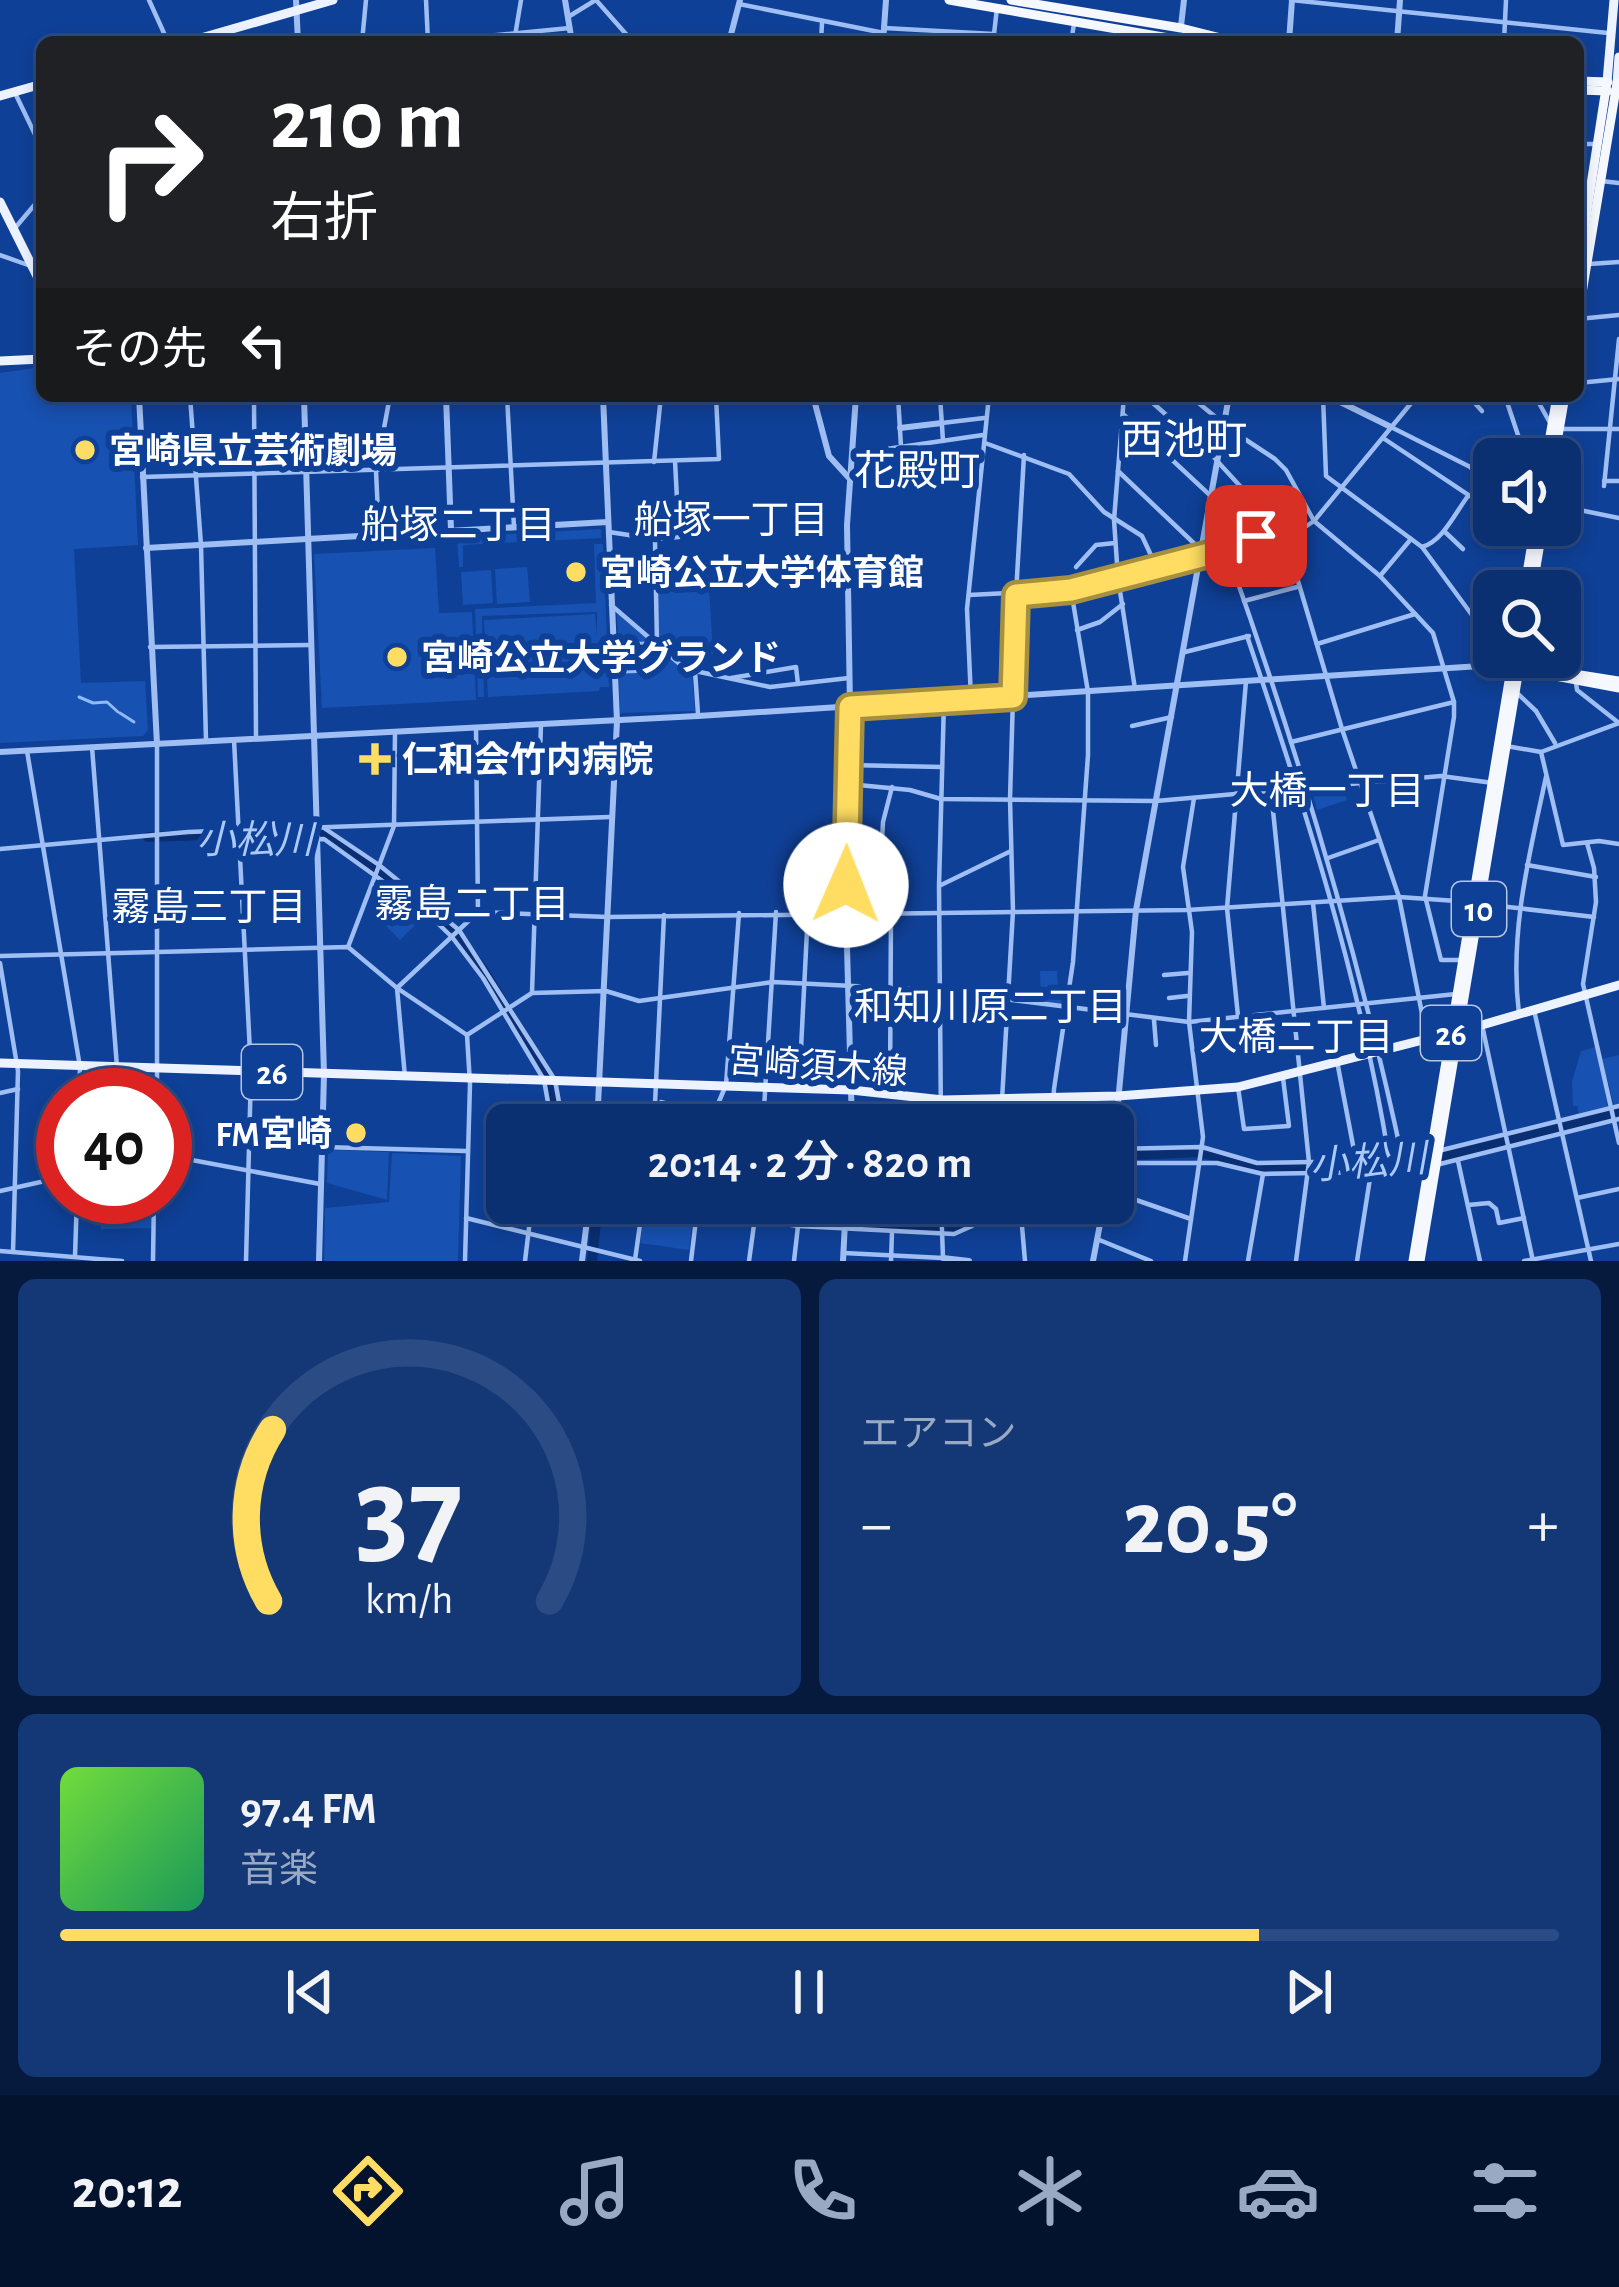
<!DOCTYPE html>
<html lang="ja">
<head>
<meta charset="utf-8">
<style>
	body { margin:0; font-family:"Alegreya Sans","Noto Sans JP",sans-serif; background:#143876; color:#f1f3f6; height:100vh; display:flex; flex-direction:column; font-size:45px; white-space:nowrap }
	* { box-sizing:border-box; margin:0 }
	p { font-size:39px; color:#9aa9c3 }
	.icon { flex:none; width:66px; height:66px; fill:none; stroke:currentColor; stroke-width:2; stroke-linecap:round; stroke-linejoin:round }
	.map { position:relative; height:1261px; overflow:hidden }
	.sheet { display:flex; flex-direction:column; gap:18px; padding:18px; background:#061a3e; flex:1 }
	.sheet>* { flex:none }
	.top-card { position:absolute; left:36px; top:36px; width:1548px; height:366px; border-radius:18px; box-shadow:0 6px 18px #0003,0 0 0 3px #2b4b84; background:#202124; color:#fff; overflow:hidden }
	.buttons { position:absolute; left:1473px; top:438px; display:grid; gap:24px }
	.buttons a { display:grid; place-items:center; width:108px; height:108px; border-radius:18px; background:#0b3071; box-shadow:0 6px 18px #0003,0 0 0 3px #2b4b84; font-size:60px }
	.speed { position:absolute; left:36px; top:1068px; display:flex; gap:24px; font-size:60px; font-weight:700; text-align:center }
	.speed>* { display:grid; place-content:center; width:156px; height:156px; border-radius:50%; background:#0b3071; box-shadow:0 6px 18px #0003,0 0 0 3px #2b4b84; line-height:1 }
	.speed .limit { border:18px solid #d22; background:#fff; color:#111 }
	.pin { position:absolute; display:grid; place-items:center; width:102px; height:102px; color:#fff; margin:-51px; border-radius:24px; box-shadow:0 6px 18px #0006 }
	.me { position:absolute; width:132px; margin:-66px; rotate:1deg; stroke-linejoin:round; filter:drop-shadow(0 0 9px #0008) }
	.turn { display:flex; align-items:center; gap:42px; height:252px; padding:0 36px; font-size:54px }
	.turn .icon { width:156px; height:156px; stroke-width:2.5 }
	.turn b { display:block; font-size:84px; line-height:102px }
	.then { display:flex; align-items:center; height:114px; padding:0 36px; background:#0003; gap:24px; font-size:45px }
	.big { font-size:90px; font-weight:600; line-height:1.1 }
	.sheet .tile { flex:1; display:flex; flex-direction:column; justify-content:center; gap:18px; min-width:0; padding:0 42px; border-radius:18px; background:#143876 }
	.sheet .dial { align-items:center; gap:0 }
	.dial svg { height:312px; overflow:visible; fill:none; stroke:#2b4b84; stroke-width:7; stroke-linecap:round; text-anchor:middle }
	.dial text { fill:#f1f3f6; stroke:none }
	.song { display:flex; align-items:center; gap:36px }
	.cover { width:144px; height:144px; border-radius:18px; background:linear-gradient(135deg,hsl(100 70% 55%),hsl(150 70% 35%)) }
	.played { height:12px; border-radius:6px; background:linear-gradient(90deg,#ffdd62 80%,#2b4b84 80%) }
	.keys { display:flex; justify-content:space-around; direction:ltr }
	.heat { display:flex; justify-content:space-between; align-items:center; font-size:66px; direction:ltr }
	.sheet .tiles { flex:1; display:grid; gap:18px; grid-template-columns:1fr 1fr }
	.tile:last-child { grid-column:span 2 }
	.trip { position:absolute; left:486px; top:1104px; width:648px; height:120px; border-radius:18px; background:#0b3071; box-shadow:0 6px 18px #0003,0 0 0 3px #2b4b84; font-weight:600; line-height:120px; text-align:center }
	.tab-bar { display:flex; height:192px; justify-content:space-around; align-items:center; background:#04132d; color:#9aa9c3 }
	.tab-bar .icon { width:84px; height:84px }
	.tab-bar .on { color:#ffdd62 }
	.tab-bar b { font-size:54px; color:#f1f3f6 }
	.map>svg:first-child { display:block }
	.green { fill:#1751b1 }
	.water { fill:#092e72; stroke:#90b9f8; stroke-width:3 }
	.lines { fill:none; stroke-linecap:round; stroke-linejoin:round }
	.stream { stroke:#90b9f8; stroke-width:3 }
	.river { stroke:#092e72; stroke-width:10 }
	.minor { stroke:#9fbff4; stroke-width:4.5 }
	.tertiary { stroke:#9fbff4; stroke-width:6 }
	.primary { stroke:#ecf2ff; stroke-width:9 }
	.trunk { stroke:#f6f8ff; stroke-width:9 }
	.route-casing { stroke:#a69040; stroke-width:30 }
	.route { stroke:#ffdd62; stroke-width:21 }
	.poi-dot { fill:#ffdd62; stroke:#0f4097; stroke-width:4.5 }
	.labels { text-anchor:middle; stroke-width:12; stroke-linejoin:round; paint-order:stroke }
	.shield { fill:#0f4097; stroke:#b7c6e0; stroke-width:3 }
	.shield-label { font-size:33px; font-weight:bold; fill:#fff }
	.poi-label { font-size:36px; font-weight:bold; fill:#fff; stroke:#0f4097; text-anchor:start }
	.street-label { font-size:36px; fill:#fff; stroke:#0f4097 }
	.neighbourhood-label { font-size:39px; fill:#fff; stroke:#0f4097 }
	.water-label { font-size:39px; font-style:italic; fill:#abcafb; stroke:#0f4097 }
	.quarter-label { font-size:42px; fill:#fff; stroke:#0f4097 }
</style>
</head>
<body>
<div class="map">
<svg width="1619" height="1261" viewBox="0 0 1619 1261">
	<rect width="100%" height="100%" fill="#0f4097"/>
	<g class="green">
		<path d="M42,367v29h89l7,149 -64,4 7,134 64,-2 3,49 -5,6 -143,7v-370z"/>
		<path d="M601,529v9l-138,7v22h-4l-2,-30z"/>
		<path d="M594,544h9l6,143h-9l-1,4 -111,6 -4,-77 111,-6 2,22v-24l-115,4 2,81h-6l-3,-88 121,-6z"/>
		<path d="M435,548l4,65 33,-1 4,88 -154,8 -8,-154z"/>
		<path d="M675,563l1,10 32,-2 5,83 -33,4 -21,-17 -2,-74z"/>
		<path d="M527,567l3,35 -33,2 -2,-35z"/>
		<path d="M491,570l2,33 -30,2 -2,-33z"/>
		<path d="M617,612l75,61 3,38 -75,2z"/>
		<path d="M1342,787l5,13 -30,10 -5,-20z"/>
		<path d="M406,898l20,16 -26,26 -14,-14z"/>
		<path d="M1040,971h17l1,15 9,1 -5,18 -21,-2z"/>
		<path d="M1596,1047l12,61 -29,7 -2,-9h-4l-1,-24 9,-31z"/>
		<path d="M1619,1055v49l-5,1 -12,-46z"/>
		<path d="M328,1150l61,2 -2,48 -60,-17z"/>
		<path d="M392,1153l69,3 -3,105h-134l1,-53 64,-6z"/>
		<path d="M82,1197h71l-1,31 -51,1 -1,-8h-18z"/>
		<path d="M646,1203l48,5 -5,42 -49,-7z"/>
	</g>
	<path class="water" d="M644,643l2,28 -20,1v-28z"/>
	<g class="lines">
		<g class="stream">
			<path d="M79,697l14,6 14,-1 11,10"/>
			<path d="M120,713l14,9"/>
		</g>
		<g class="river">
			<path d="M148,837l173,-6 85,58"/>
			<path d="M425,905l21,17 38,49 60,100 14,54"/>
			<path d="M1113,1156l84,-4 59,14h111l83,-11 169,-44"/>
			<path d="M690,1203l154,20 105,6 15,-4 33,-22"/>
			<path d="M592,1261l6,-58"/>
		</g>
		<g class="minor">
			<path d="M149,0l19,42"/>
			<path d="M426,0l2,42"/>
			<path d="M596,0l37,42"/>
			<path d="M1291,0l317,33"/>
			<path d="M739,4l145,29"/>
			<path d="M568,17l26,-16"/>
			<path d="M884,28l110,6 3,-26"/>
			<path d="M362,42l4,-42"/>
			<path d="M425,42l145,-14"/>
			<path d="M514,42l7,-42"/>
			<path d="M821,42l1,-19"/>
			<path d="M1071,42l3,-18"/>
			<path d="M1504,42l2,-42"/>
			<path d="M16,95l26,54"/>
			<path d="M1578,144h18"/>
			<path d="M1601,181l18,2"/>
			<path d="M15,228l27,-32"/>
			<path d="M0,255l28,10"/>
			<path d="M1589,264l30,-2"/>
			<path d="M1578,319l41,-4"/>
			<path d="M1578,383l41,-4"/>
			<path d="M190,396l11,149 5,196"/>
			<path d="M254,396l2,342"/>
			<path d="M507,396l7,131"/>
			<path d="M898,396l3,51"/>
			<path d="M940,396l3,45"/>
			<path d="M1124,396l-10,124 4,58 17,111"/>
			<path d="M1145,396l72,64"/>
			<path d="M1190,396l34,28"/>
			<path d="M1323,396l3,80 96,71 72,98"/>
			<path d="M1505,396l21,63"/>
			<path d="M1535,396l14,25"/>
			<path d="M1472,400l10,11"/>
			<path d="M1124,415l135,126"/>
			<path d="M942,423l42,-5"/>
			<path d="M1225,426l50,33 11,11 28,51 66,55 53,57 21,69v15l-29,179 16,64h22"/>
			<path d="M1391,427l103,52"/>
			<path d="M1559,429h60"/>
			<path d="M1383,438l111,74"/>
			<path d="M985,443l84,31 35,38 38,24 15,32"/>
			<path d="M852,454l131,-19"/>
			<path d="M654,462l7,-66"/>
			<path d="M1218,462l66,72 58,195 57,168 28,142"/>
			<path d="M1471,468l18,-21"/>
			<path d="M1118,471l83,79"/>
			<path d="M142,477l577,-18 -3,-63"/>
			<path d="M1604,481h15"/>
			<path d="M1604,486l15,-147"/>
			<path d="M1560,506l59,12"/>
			<path d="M1514,525l19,12"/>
			<path d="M1444,531l19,18"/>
			<path d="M609,532l46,7 24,-2 -4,-76"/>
			<path d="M379,535l-3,-64 14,-75"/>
			<path d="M655,541l2,102"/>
			<path d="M1422,547c21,-6 33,-34 46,-51"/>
			<path d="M1226,549c71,199 132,402 176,608"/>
			<path d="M1076,567l20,-22 19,-2"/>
			<path d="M1380,576l31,-37"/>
			<path d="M969,595l102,-5 228,-59 15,-10 103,-125"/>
			<path d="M1244,601l53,-14"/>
			<path d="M611,605l71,61 13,5 3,43"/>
			<path d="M1077,630l23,-8 23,-18"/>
			<path d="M1247,636c58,172 113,343 142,522"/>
			<path d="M1317,644l98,-30"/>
			<path d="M150,647l160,-2"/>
			<path d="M1185,652l64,-16"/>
			<path d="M695,671l75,16 79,-9"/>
			<path d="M731,678l65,-11 2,17"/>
			<path d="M1576,683l1,7 42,33"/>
			<path d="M1516,692l20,19 19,32"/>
			<path d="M971,699l-4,-90 22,-213"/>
			<path d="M1132,726l40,-9"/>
			<path d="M476,728l2,184"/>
			<path d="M234,740l17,332 -5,189"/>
			<path d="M1291,742l163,-40"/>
			<path d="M157,744v351"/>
			<path d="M1506,746l35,6 78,-29"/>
			<path d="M92,747l25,320"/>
			<path d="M27,751l53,316 -1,28"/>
			<path d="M1541,752l22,93 36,-4 20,3"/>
			<path d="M848,765l94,2"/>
			<path d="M848,784l62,6 31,9 215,2 285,-25 52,7"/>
			<path d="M1271,791l38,371 -13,99"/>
			<path d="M324,828l55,37 80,65 96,150 8,45"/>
			<path d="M239,841l85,-2 103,74 25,24 31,41 61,102 8,45"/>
			<path d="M1587,843l7,25 2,34 -13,82 36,159"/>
			<path d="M0,849l188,-17 422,-15"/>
			<path d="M1328,858l51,-18"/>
			<path d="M1527,865l69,12"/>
			<path d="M941,885l70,-34"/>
			<path d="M1313,903l11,105"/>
			<path d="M1482,904l112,13"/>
			<path d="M878,912l5,-90 9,-35"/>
			<path d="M348,947l46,-121 1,-93"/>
			<path d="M0,956l348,-9 49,41 70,47"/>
			<path d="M0,963l18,108 -5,181"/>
			<path d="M1164,975l24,-2"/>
			<path d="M397,988l81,-76 130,5 579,-7 212,-13 72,5"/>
			<path d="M397,988l8,89"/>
			<path d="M532,993l9,-269"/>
			<path d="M1169,998l18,-2"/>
			<path d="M1534,1010l57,251"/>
			<path d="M1519,1014c-10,-81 10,-158 27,-237"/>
			<path d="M1238,1016l-11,-108 19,-227"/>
			<path d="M1154,1020l2,25"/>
			<path d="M1482,1025l51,236"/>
			<path d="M467,1035l65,-42 74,-2 33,10 134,-19 160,8 256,32 267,-28"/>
			<path d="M1337,1061l19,100"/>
			<path d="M1238,1087l6,42 45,-3 -6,-48"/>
			<path d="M799,1088l9,-177"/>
			<path d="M890,1092l1,-180"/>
			<path d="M0,1093l18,-4"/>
			<path d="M974,1101l2,24"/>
			<path d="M661,1102l81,23"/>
			<path d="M543,1125l2,-14"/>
			<path d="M654,1125l10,-210"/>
			<path d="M709,1125l17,-40 13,-172"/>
			<path d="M763,1125l13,-213"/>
			<path d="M860,1125l59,-15 6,-10"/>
			<path d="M941,1125l-2,-239 5,-185"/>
			<path d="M1005,1125l-3,-25 11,-189 -3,-112 6,-205 8,-139"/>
			<path d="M1052,1125l2,-36 19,-127 15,-207v-63l-17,-102"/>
			<path d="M322,1147l144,4"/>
			<path d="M1113,1149l89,-2 55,16 114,-2 56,-7"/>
			<path d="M1438,1151l181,-45"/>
			<path d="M165,1155l155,29"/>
			<path d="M1458,1161l22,100"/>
			<path d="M1113,1163h104l46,11 108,-2 58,-7"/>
			<path d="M1440,1164l179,-45"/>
			<path d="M0,1191l63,-14"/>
			<path d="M1113,1192l78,27"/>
			<path d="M1577,1198l42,-9"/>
			<path d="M60,1201h17"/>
			<path d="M723,1203l76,11 154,9 9,-1 25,-19"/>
			<path d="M891,1203l1,17"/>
			<path d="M1020,1203l5,58"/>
			<path d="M1468,1205l21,-2 7,6 3,14 25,-5"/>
			<path d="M697,1211l101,15 156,8 18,-8 32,-23"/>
			<path d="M466,1218l174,43"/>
			<path d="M1097,1239l54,22"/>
			<path d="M0,1251l122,10"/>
			<path d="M844,1253l99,5 -2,-55"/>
			<path d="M75,1256l2,-59"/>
			<path d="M635,1260l8,-57"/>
			<path d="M153,1261l1,-64"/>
			<path d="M465,1261l5,-177 -3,-49"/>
			<path d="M525,1261l7,-58"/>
			<path d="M691,1261l7,-58"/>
			<path d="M749,1261l8,-58"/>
			<path d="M794,1261l4,-35"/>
			<path d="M891,1261l1,-29"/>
			<path d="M1185,1261l18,-124 -14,-115 3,-90 -9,-65 11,-69"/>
			<path d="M1248,1261l15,-87"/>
			<path d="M1357,1261l14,-89"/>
			<path d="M1524,1261l95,-17"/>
		</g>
		<g class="tertiary">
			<path d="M296,0l2,42"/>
			<path d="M565,0l7,42"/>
			<path d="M1181,26l3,-26"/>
			<path d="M729,42l11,-42"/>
			<path d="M883,42l3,-42"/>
			<path d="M1289,42l3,-42"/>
			<path d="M1397,42l3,-42"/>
			<path d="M139,396l18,348"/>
			<path d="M304,396l20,678 -5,187"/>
			<path d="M446,396l5,134"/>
			<path d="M813,396l16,60 20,22"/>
			<path d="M1328,396l63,31"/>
			<path d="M900,428l42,-5"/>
			<path d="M146,548l462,-26"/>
			<path d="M0,752l698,-36 814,-52"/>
			<path d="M597,1125l20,-404 -14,-325"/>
			<path d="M852,1125l-6,-213 4,-205 -3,-182 9,-129"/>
			<path d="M1113,1156l23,-246 93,-514"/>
			<path d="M943,1258l26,3"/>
			<path d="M582,1261l7,-58"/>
			<path d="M843,1261l3,-58"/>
			<path d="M1093,1261l11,-58"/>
		</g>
		<g class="primary">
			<path d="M187,42l146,-42"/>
			<path d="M1607,82l7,-82"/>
			<path d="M1617,83l2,-26"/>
			<path d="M0,96l42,-12"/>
			<path d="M0,202l42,84"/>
			<path d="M0,361l42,-2"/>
			<path d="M0,1063l851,27 92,10 175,-4 120,-9 244,-62 137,-40"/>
		</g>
		<g class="trunk">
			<path d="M949,0l243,42"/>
			<path d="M1011,0l170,28 56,14"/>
			<path d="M1578,81l30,1"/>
			<path d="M1578,90l30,1"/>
			<path d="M1578,268l29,-186"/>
			<path d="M1578,317l39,-234"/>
			<path d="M1546,459l11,-63"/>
			<path d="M1554,459l11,-63"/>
			<path d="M1524,591l11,-66"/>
			<path d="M1532,591l11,-66"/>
			<path d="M1518,665l101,16"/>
			<path d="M1520,665l9,6 90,17"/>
			<path d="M1413,1261l100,-604"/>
			<path d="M1420,1261l101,-604"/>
		</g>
	</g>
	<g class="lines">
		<defs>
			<path id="route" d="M846,885l4,-178 163,-10 3,-102 55,-5 188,-49 -3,-5"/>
		</defs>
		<use href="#route" class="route-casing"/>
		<use href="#route" class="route"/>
	</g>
	<g class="poi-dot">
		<circle cx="85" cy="450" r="12"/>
		<circle cx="576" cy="572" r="12"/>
		<circle cx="397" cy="657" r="12"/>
		<path d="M369 741h12v12h12v12h-12v12h-12v-12h-12v-12h12z"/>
		<circle cx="356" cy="1133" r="12"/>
	</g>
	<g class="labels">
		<g class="shield">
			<rect x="1452" y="882" width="54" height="54" rx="9"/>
			<rect x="1421" y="1006" width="60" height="54" rx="9"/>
			<rect x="242" y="1045" width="60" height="54" rx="9"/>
		</g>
		<g class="shield-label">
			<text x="1479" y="921">10</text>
			<text x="1451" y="1045">26</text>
			<text x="272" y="1084">26</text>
		</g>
		<g class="poi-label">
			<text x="109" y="463">宮崎県立芸術劇場</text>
			<text x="600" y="585">宮崎公立大学体育館</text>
			<text x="421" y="670">宮崎公立大学グランド</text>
			<text x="402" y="772">仁和会竹内病院</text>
			<text x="332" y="1146" text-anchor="end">FM宮崎</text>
		</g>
		<g class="street-label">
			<text transform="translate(818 1065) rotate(4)" y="13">宮崎須木線</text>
		</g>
		<g class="neighbourhood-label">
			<text x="731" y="533">船塚一丁目</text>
			<text x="458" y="538">船塚二丁目</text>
			<text x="1327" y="804">大橋一丁目</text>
			<text x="472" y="917">霧島二丁目</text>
			<text x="209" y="920">霧島三丁目</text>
			<text x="990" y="1020">和知川原二丁目</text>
			<text x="1296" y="1050">大橋二丁目</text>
		</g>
		<g class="water-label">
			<text x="255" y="853">小松川</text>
			<text transform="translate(1368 1161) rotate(-4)" y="14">小松川</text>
		</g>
		<g class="quarter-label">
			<text x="1184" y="454">西池町</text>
			<text x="917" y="485">花殿町</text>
		</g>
	</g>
</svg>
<div class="buttons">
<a><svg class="icon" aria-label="sound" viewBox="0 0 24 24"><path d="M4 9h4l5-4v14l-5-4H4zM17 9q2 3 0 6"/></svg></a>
<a><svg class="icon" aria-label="search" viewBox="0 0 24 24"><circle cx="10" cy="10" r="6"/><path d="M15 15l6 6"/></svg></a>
</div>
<div class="speed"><div class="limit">40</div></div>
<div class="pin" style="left:1256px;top:536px;background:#d93025"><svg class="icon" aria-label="arrive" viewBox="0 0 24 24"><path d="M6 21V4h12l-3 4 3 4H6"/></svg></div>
<svg class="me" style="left:846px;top:885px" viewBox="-20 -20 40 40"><circle r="19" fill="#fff"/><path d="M0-13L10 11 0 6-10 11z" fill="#ffdd62"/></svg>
<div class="trip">20:14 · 2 分 · 820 m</div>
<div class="top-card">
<div class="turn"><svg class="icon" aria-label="right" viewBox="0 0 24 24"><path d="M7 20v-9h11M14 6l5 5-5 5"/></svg><div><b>210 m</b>右折</div></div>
<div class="then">その先<svg class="icon" aria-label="left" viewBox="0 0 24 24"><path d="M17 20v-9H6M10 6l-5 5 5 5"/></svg></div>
</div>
</div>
<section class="sheet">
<div class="tiles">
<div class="tile dial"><svg viewBox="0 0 100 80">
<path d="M14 69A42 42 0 1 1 86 69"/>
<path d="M14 69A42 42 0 0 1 15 25" stroke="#ffdd62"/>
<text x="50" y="56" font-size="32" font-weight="700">37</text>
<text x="50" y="72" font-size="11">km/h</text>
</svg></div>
<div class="tile"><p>エアコン</p>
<div class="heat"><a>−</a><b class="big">20.5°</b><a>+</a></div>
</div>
<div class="tile">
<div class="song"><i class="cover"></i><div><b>97.4 FM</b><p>音楽</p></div></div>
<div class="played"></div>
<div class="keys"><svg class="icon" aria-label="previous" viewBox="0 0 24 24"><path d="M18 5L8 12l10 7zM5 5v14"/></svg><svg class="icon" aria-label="pause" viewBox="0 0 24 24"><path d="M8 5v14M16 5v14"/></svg><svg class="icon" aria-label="next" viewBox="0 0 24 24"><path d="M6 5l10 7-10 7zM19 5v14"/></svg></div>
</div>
</div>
</section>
<nav class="tab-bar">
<b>20:12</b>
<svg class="icon on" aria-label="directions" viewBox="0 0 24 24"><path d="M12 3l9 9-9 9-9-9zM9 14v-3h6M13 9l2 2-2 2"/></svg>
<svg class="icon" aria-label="music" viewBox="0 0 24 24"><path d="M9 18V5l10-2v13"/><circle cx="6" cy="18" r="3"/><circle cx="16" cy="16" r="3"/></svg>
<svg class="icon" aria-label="phone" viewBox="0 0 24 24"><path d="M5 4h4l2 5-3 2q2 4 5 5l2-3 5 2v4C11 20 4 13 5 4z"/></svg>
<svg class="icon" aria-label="climate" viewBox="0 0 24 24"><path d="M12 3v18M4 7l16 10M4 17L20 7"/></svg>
<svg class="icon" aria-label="car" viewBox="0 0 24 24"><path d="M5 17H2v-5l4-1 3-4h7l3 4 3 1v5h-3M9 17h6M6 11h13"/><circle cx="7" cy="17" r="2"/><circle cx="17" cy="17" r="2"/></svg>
<svg class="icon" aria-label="filters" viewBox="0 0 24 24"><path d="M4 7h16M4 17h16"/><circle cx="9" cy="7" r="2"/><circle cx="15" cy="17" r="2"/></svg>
</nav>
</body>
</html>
